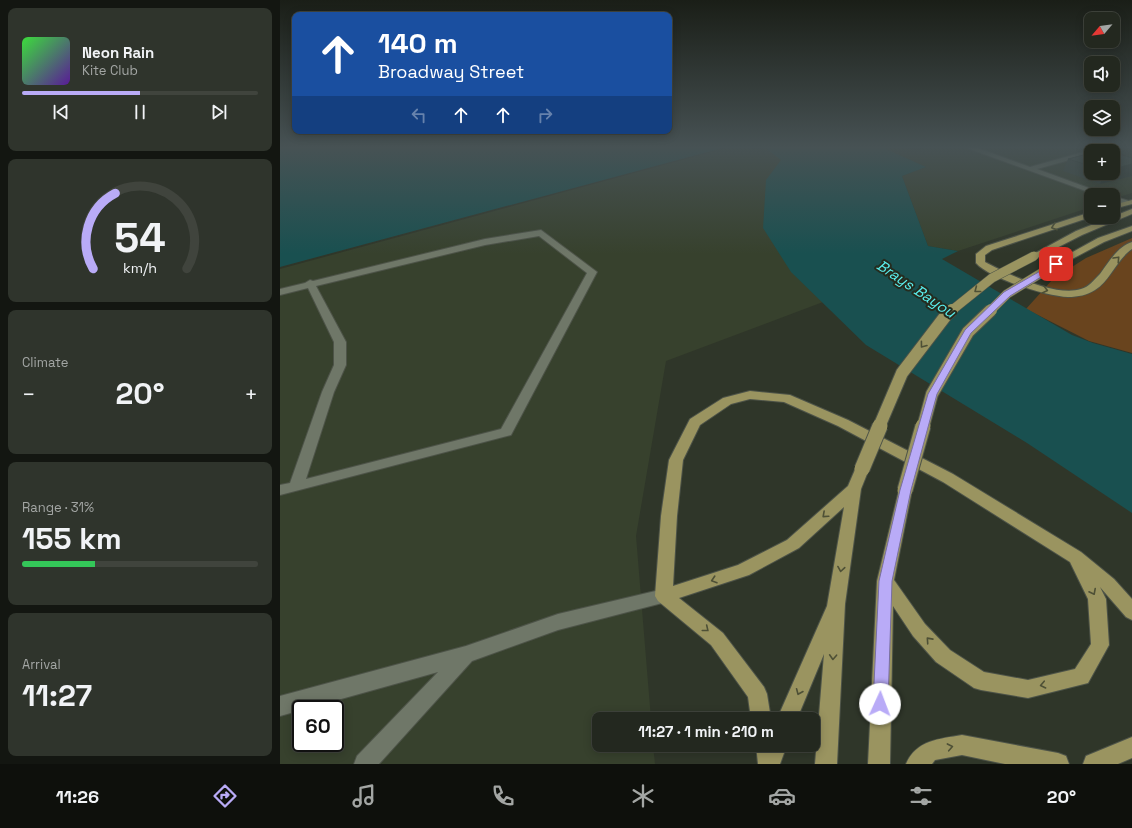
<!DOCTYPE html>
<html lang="en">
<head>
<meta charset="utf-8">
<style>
	body { margin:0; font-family:"Space Grotesk",sans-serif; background:#2f342c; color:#f1f3f6; height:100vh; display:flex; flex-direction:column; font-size:15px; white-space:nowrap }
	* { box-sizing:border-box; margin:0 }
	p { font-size:13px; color:#a3a6a4 }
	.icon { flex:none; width:22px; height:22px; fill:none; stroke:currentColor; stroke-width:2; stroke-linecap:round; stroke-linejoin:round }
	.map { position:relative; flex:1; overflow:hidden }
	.drawer { display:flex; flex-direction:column; gap:8px; padding:8px; background:#131611; width:280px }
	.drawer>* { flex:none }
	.guide { position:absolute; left:12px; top:12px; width:380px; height:122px; border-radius:8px; box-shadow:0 2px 10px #0003,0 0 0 1px #40443d; background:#1a4fa0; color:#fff; overflow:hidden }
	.needle { width:26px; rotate:241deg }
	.controls { position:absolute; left:804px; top:12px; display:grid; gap:8px }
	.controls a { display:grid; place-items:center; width:36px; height:36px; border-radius:8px; background:#23281f; box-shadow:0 2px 10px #0003,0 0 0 1px #40443d; font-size:20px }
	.speed { position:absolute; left:12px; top:700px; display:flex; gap:8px; font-size:20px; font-weight:700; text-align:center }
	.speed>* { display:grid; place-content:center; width:52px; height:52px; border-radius:50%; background:#23281f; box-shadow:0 2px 10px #0003,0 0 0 1px #40443d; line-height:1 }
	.speed .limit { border:2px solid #111; border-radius:6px; background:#fff; color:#111 }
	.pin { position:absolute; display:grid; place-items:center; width:34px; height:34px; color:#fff; margin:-17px; border-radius:8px; box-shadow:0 2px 6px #0006 }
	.me { position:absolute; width:44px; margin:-22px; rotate:2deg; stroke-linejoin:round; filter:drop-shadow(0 0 3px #0008) }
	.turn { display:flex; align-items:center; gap:14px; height:84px; padding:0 20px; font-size:18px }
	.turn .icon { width:52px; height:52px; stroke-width:2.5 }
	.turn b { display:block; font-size:28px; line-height:34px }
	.lanes { display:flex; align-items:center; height:38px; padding:0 20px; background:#0003; justify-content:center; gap:20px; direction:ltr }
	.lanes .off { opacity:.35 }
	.big { font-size:30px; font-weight:800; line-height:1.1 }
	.drawer .widget { flex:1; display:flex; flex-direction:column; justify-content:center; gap:6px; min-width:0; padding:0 14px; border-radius:8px; background:#2f342c }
	.drawer .dial { align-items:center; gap:0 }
	.dial svg { height:104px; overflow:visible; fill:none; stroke:#40443d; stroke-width:7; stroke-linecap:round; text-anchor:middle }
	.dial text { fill:#f1f3f6; stroke:none }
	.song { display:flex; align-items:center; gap:12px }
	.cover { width:48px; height:48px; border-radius:6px; background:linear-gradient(135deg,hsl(120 70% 55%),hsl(270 70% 35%)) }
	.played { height:4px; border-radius:2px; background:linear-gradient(90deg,#b9abf7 50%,#40443d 50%) }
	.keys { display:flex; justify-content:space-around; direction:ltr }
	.heat { display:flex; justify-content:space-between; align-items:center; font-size:22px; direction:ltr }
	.charge { height:6px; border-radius:3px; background:linear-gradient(90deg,#34c759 31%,#40443d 0) }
	.trip { position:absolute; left:312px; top:712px; width:228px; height:40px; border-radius:8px; background:#23281f; box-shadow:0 2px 10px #0003,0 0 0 1px #40443d; font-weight:800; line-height:40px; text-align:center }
	.tab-bar { display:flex; height:64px; justify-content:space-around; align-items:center; background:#0e100c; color:#a3a6a4 }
	.tab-bar .icon { width:28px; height:28px }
	.tab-bar .on { color:#b9abf7 }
	.tab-bar b { font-size:18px; color:#f1f3f6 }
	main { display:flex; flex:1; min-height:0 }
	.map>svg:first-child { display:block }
	.built { fill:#37412d; fill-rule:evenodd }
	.green { fill:#69441e }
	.water { fill:#195050 }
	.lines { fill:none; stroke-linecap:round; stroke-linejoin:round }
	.minor-casing { stroke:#4d5348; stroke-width:2 }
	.major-casing { stroke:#4d5348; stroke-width:2 }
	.minor { fill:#6f7768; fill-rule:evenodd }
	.major { fill:#9a9460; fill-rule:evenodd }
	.major-bridge-far2-casing { stroke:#4d5348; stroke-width:10; stroke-linecap:butt }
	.major-bridge-far1-casing { stroke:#4d5348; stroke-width:14; stroke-linecap:butt }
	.major-bridge-casing { stroke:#4d5348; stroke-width:17; stroke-linecap:butt }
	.major-bridge-far2 { stroke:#9a9460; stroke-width:9 }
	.major-bridge-far1 { stroke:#9a9460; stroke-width:12 }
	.major-bridge { stroke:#9a9460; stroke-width:15 }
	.wall { fill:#35433b }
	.shaded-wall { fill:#2b3730 }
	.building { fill:#3e4e45; stroke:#2b3730 }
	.oneway { stroke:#4e5036 }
	.route { fill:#b9abf7; stroke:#786fa1 }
	.labels { text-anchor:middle; stroke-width:4; stroke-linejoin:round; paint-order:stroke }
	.water-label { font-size:15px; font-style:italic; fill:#5aefee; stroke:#252c1f }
</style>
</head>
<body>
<main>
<section class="drawer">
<div class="widget">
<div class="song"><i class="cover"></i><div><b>Neon Rain</b><p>Kite Club</p></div></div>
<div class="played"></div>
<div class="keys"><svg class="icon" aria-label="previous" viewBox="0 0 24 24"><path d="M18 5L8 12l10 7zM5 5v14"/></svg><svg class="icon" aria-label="pause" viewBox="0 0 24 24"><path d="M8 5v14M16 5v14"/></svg><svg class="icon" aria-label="next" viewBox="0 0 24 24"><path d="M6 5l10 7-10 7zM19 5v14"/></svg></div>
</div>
<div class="widget dial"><svg viewBox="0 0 100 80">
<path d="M14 69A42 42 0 1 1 86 69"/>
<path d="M14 69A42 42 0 0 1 31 11" stroke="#b9abf7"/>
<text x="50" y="56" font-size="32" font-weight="700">54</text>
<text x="50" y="72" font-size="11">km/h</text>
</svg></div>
<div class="widget"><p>Climate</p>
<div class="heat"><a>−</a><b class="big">20°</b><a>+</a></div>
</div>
<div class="widget"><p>Range · 31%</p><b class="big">155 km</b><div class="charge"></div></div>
<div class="widget"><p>Arrival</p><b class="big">11:27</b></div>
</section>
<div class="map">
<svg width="852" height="764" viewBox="0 0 852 764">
	<rect width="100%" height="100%" fill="#2f3629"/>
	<g class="built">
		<path d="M450,147l36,2 21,11 44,139 -165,62 -30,175 15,183h-52v26h54l2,19h-375v-495zM21,709h34v34h-34z"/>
		<path d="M611,147h11l17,4 5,-4h208v46l-19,6v-4h-22v12l-133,44 -30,-5 -26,-70 24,-9 -41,-18zM811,151h22v22h-22z"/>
	</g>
	<path class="green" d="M852,238v115l-43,-12 -63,-32 27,-30 33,-21z"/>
	<g class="water">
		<path d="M0,147h446l-446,120z"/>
		<path d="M479,147h132l-5,2 40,18 -24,9 26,70 30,5 -16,8 130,76 21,8 39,11v159l-105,-70 -161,-98 -75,-73 -28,-44 3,-48 15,-20 -14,-11z"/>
	</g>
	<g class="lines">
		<defs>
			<g id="minor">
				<path d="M695,147l55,20 71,-20h12l-10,4h-12v3l-54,15 71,26h-11l-130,-47z"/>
				<path d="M833,196l16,5 1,2 -4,2 -13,-4z"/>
				<path d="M261,230l56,42 -86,163 -231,60v-10l10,-2 32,-91 12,-27v-23l-26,-54 -28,7v-6l25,-6 5,-3 3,1 172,-42zM259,236l48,37 -86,156 -195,50 28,-87 12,-27v-23l-30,-56 169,-41z"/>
				<path d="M384,589l6,2 3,5 -3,5 -112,29 -86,31 -93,103h-25l3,-8 81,-84 -158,44v-20l186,-50 92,-32z"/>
			</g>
			<g id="major">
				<path d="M852,200v4l-19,5v-4z"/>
				<path d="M852,209v5l-50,21 -45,23 -3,1 -4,-3 46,-25z"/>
				<path d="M811,212v5l-99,33 -7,5v7c22,12 71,35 96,27 8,-2 13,-9 19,-15 8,-11 18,-28 32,-32v7c-15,10 -22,32 -37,41 -8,5 -17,7 -27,7 -21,-1 -78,-18 -92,-34v-9l10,-8z"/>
				<path d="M852,226v5l-28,11 -45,24 -3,1 -5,-3 47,-26z"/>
				<path d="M470,391l40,4 58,25 105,54 128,78 33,27 18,20v21l-6,-3 -26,-30 6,12 3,46 -21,38 -60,15 -47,-8 -7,-2 -38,-26 -23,-26 -20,-30 -3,158h-22l9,-183 23,-95 5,-1 5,1 2,4 -18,90 31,44 25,26 34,22 44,8 47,-11 16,-25 -3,-45 -18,-37 -127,-80 -105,-56 -54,-24 -34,-3 -19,5 -31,21 -17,35 -6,56 -4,70 65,-21 49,-25 61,-54 9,-21 5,-1 5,1 2,4 -8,20 -16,115 -8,160h-22l9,-110 -27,65h-20l50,-113 17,-99 -45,41 -50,27 -70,23 44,35 41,54 3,7 4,25h-20l-3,-22 -37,-52 -53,-44 -3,-5 6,-80 8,-56 21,-41 33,-21z"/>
				<path d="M682,735l96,18 8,3 3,8h-64l-43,-9 -27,5 -3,4h-26c10,-24 33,-25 56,-29z"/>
				<path d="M852,737v21l-14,6h-35l3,-8z"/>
				<path d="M476,745h31l-7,19h-22z"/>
			</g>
		</defs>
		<use href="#minor" class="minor-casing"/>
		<use href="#major" class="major-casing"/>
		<use href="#minor" class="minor"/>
		<use href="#major" class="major"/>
		<defs>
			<g id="major-bridge-far2">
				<path d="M671,311l41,-33 42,-22"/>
				<path d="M710,311l17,-17 49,-30"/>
			</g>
			<g id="major-bridge-far1">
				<path d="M599,427l23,-54 45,-59 5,-4"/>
				<path d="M643,427l9,-33 36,-62 23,-22"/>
			</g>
			<g id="major-bridge">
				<path d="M582,469l18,-43"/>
				<path d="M625,490l18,-64"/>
			</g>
		</defs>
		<use href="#major-bridge-far2" class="major-bridge-far2-casing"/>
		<use href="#major-bridge-far1" class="major-bridge-far1-casing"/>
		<use href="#major-bridge" class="major-bridge-casing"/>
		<use href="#major-bridge-far2" class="major-bridge-far2"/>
		<use href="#major-bridge-far1" class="major-bridge-far1"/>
		<use href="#major-bridge" class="major-bridge"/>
	</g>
	<path class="wall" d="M811,153v20h22l19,-15v18l-32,8 -37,-13 5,-12z"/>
	<path class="shaded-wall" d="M852,164v12l-32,8 5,-11h8v-4z"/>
	<g class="building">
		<path d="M824,150l4,1h-9z"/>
		<path d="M833,152l19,6v6l-19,5z"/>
		<path d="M811,153v13l-23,-7z"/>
	</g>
	<defs><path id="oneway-chevron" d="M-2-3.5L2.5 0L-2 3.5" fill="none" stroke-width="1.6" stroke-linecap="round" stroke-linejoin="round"/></defs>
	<g class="oneway">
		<use href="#oneway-chevron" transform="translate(774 227) rotate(161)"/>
		<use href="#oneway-chevron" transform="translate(837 259) rotate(-47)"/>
		<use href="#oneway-chevron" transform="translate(697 290) rotate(142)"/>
		<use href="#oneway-chevron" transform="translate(765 290) rotate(14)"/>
		<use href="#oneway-chevron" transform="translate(643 345) rotate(127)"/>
		<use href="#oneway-chevron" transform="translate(545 515) rotate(138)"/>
		<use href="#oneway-chevron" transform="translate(561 569) rotate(99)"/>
		<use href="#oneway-chevron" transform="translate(434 580) rotate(162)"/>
		<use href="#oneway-chevron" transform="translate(813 592) rotate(63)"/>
		<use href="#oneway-chevron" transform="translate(426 629) rotate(39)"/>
		<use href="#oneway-chevron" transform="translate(649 640) rotate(-132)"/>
		<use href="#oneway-chevron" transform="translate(553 657) rotate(93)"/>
		<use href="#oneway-chevron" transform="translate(763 685) rotate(168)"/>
		<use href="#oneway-chevron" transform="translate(519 692) rotate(113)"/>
		<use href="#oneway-chevron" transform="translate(670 747) rotate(-11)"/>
	</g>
	<linearGradient id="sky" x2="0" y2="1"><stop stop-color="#1a1e17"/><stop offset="0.58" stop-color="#475254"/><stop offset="1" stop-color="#475254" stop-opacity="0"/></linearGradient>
	<rect width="852" height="254" fill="url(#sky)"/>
	<path class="route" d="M776,262l4,2 -1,2 -49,30 -39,37 -34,61 -26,96 -19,91 -4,123 -2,5 -6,3 -5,-3 -2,-5 6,-123 21,-91 28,-96 37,-64 39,-38z"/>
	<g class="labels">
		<g class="water-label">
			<text transform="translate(636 289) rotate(34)" y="5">Brays Bayou</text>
		</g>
	</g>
</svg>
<div class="controls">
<a><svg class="needle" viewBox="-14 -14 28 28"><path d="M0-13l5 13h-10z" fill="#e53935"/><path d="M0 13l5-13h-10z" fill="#a3a6a4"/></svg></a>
<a><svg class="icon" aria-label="sound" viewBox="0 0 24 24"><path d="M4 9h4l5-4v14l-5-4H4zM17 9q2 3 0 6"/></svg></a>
<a><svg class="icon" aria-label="layers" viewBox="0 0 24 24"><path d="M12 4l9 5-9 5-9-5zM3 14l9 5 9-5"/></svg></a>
<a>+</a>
<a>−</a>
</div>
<div class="speed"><div class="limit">60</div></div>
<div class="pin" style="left:776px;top:264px;background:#d93025"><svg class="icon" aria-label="arrive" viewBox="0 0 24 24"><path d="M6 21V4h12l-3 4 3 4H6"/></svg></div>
<svg class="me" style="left:600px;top:704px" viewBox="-20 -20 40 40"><circle r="19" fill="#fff"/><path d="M0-13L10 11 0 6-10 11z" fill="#b9abf7"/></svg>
<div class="trip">11:27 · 1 min · 210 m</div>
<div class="guide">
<div class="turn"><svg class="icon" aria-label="ahead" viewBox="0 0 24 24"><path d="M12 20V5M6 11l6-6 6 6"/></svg><div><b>140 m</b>Broadway Street</div></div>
<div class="lanes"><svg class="icon off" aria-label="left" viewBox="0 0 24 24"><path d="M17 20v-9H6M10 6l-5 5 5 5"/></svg><svg class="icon" aria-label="ahead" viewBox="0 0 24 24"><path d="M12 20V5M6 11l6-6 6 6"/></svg><svg class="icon" aria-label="ahead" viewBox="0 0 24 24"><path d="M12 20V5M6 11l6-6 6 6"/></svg><svg class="icon off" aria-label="right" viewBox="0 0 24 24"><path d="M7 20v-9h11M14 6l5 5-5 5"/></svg></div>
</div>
</div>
</main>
<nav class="tab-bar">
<b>11:26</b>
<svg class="icon on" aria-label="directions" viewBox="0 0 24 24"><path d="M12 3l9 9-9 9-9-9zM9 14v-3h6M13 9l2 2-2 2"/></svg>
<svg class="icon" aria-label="music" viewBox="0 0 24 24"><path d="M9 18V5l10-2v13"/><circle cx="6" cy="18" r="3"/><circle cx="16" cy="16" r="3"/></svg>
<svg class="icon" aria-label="phone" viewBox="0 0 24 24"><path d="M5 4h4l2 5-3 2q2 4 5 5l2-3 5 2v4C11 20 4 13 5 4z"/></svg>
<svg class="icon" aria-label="climate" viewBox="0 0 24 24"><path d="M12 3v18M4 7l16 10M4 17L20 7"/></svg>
<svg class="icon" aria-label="car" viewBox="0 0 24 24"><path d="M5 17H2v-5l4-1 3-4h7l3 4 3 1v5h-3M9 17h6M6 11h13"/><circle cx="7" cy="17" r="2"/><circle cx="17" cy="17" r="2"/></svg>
<svg class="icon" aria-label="filters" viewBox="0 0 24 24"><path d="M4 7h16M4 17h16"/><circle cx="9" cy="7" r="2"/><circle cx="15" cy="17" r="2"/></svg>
<b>20°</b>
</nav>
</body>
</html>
